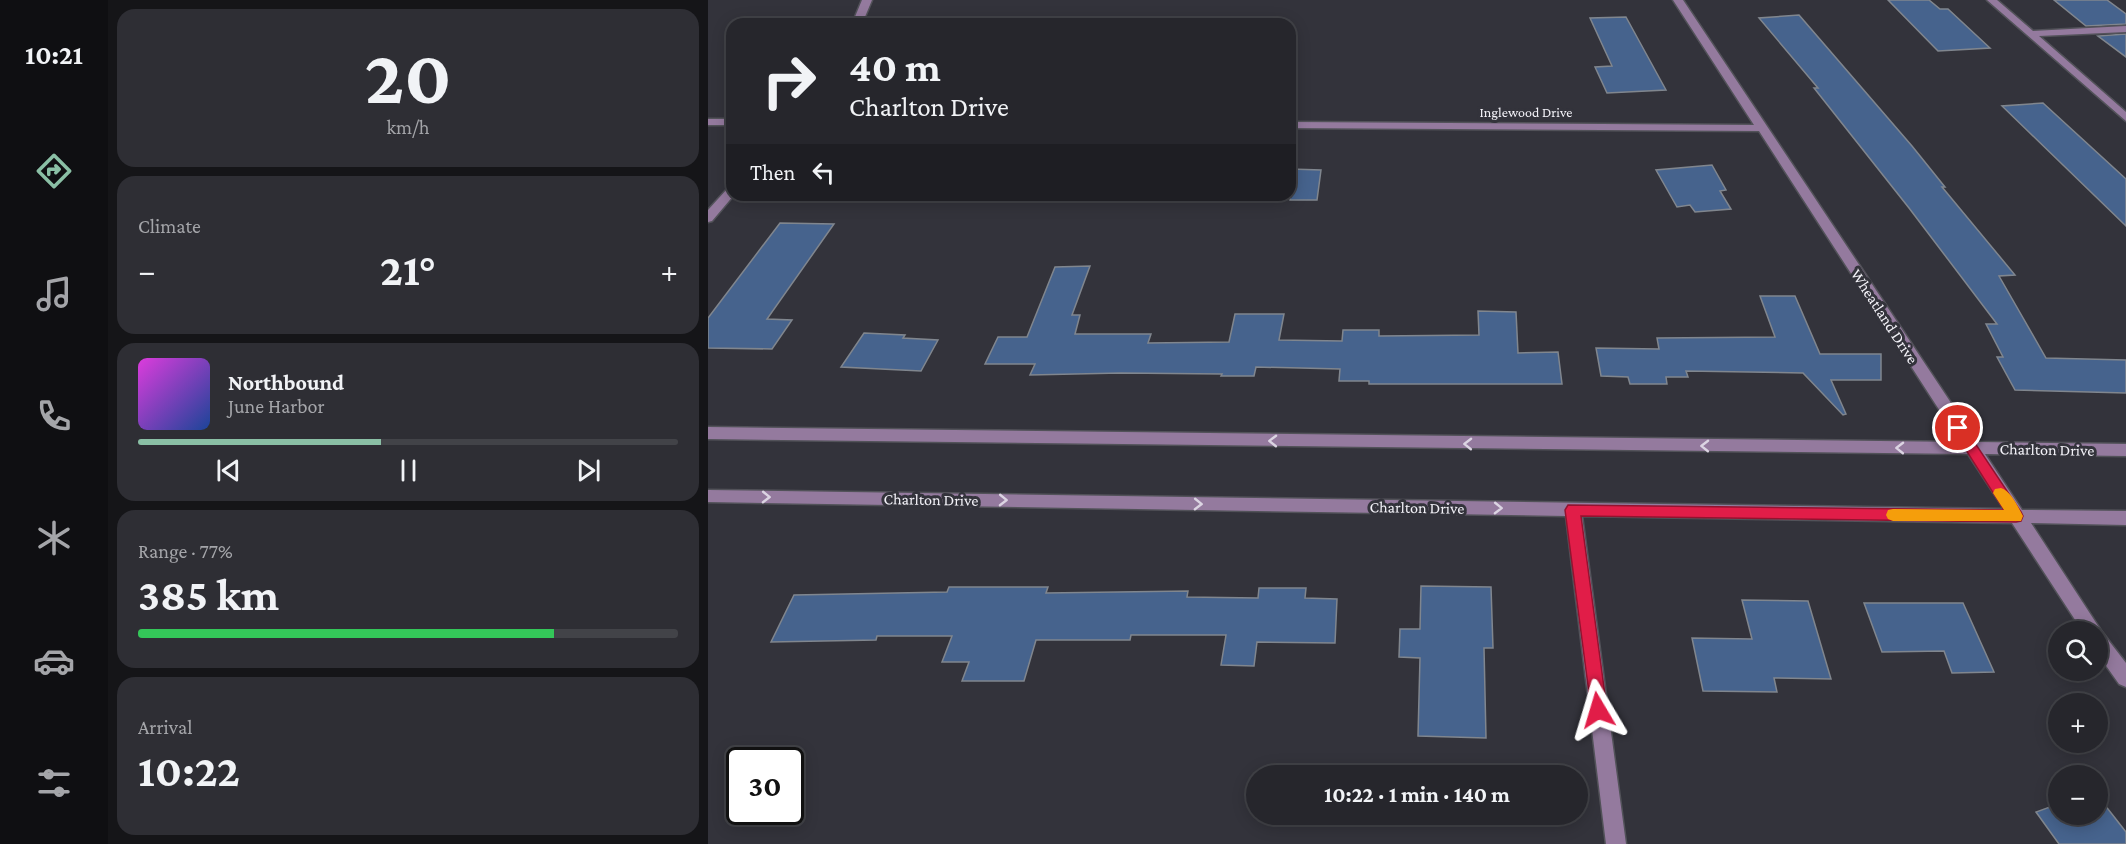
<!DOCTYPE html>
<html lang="en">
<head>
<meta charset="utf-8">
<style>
	body { margin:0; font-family:"Crimson Pro",serif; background:#2e2e34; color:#f1f3f6; height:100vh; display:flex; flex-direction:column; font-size:22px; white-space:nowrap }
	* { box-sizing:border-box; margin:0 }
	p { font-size:20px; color:#a4a5a9 }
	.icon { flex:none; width:33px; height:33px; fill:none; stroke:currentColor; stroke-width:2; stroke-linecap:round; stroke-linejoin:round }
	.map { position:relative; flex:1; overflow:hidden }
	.sheet { display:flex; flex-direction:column; gap:9px; padding:9px; background:#151518; width:600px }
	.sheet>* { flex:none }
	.hud { position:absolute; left:18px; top:18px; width:570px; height:183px; border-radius:18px; box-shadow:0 3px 15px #0003,0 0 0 2px #424348; background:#26262c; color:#f1f3f6; overflow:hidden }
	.tools { position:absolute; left:1340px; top:621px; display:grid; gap:12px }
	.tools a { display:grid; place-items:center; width:60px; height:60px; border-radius:50%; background:#26262c; box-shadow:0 3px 15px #0003,0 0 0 2px #424348; font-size:30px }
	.speed { position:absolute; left:18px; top:747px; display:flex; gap:12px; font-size:30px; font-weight:700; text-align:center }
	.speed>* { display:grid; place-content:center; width:78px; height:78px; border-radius:50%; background:#26262c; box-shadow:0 3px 15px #0003,0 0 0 2px #424348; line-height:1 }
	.speed .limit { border:3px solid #111; border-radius:9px; background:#fff; color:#111 }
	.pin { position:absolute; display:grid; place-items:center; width:51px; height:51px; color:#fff; margin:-26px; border:3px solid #fff; border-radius:50%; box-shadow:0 2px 6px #0007 }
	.me { position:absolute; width:66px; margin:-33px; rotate:353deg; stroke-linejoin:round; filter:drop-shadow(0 0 4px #0008) }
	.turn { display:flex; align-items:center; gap:21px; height:126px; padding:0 24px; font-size:27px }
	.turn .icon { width:78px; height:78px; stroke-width:2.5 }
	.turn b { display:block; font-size:42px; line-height:51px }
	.then { display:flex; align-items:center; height:57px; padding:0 24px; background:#0003; gap:12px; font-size:22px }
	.big { font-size:45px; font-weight:700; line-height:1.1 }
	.sheet .widget { flex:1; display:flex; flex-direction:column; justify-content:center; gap:9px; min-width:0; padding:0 21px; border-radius:18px; background:#2e2e34 }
	.sheet .dial { align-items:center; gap:0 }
	.dial b { font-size:78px; line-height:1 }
	.song { display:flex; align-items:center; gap:18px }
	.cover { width:72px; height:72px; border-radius:9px; background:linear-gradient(135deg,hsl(300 70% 55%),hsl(220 70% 35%)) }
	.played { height:6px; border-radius:3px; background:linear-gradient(90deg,#8abfa5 45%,#424348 45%) }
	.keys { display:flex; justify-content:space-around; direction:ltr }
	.heat { display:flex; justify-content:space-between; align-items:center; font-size:33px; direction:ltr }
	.charge { height:9px; border-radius:4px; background:linear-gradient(90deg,#34c759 77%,#424348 0) }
	.trip { position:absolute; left:538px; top:765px; width:342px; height:60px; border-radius:30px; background:#26262c; box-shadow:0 3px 15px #0003,0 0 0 2px #424348; font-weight:700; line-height:60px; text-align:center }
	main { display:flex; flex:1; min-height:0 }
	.dock { display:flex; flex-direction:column; width:108px; justify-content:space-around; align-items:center; background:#0f0f12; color:#a4a5a9 }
	.dock .icon { width:42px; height:42px }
	.dock .selected { color:#8abfa5 }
	.dock b { font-size:27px; color:#f1f3f6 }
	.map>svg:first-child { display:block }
	.building { fill:#46638d; stroke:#80868e; stroke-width:1.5 }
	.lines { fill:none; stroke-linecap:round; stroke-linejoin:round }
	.minor-casing { stroke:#525259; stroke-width:3 }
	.minor { fill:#947a9e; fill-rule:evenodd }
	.oneway { stroke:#dbd4e2 }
	.route { fill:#e11d48; stroke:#92132f; stroke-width:1.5 }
	.slow { fill:#f59e0b }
	.labels { text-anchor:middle; stroke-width:6; stroke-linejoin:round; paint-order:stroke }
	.far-street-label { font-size:14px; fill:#f3f2f8; stroke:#33333b }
	.street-label { font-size:16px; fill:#f3f2f8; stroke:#33333b }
</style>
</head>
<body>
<main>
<nav class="dock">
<b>10:21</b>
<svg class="icon selected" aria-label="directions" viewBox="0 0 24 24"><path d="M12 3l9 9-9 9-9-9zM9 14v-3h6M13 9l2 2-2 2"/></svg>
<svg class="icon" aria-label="music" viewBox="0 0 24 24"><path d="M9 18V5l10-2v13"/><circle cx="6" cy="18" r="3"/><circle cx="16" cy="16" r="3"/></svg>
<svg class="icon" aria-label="phone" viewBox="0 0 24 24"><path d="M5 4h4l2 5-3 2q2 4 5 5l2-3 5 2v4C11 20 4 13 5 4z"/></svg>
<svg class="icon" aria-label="climate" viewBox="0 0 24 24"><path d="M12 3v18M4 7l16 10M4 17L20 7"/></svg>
<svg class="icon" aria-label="car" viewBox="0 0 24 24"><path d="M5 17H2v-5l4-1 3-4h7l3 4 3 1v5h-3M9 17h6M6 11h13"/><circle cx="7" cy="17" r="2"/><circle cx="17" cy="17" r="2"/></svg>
<svg class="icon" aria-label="filters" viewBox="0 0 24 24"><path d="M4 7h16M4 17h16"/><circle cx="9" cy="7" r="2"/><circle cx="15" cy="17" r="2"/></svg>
</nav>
<section class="sheet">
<div class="widget dial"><b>20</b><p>km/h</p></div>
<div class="widget"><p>Climate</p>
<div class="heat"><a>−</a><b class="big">21°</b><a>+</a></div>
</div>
<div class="widget">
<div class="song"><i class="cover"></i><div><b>Northbound</b><p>June Harbor</p></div></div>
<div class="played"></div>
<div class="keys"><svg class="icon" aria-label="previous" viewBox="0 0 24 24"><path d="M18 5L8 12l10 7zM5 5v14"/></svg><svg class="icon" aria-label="pause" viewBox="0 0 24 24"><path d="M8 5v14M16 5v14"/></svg><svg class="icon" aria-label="next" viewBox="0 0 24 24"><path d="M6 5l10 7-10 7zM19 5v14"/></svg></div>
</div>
<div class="widget"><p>Range · 77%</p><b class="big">385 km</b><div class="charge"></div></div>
<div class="widget"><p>Arrival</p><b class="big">10:22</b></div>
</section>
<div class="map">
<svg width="1418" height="844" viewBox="0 0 1418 844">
	<rect width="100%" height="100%" fill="#33333b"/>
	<g class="building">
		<path d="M1180,0h41l11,9h8l42,39 -52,3z"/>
		<path d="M1346,0h53l19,14v10l-40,2z"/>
		<path d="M1091,15l113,131 33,41h-3l73,88 -16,1 47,82 80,2v33l-111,-3 -18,-33h6l-17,-33h11l-88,-116 -95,-120h4l-59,-70z"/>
		<path d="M918,17l40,73 -59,3 -12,-26 17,-1 -22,-48z"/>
		<path d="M1418,34v23l-28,-21z"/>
		<path d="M1335,103l83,76v47l-124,-120z"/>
		<path d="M1004,165l14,25 -6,1 11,18 -36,3 -5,-7 -13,2 -21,-37z"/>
		<path d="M582,169l31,1 -4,30h-27z"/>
		<path d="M72,223l54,1 -67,95 25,1 -20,29 -64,-1v-30z"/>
		<path d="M382,266l-18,49h8l-5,19h76l-3,9 81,-1 6,-28h49l-5,26 63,1 1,-11h36v6l100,-1 -1,-24 38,1 2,41 40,-1 4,32h-193v-3h-30l1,-12 -84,-2 -2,9h-33l1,-2 -101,-1 -91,2 5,-11h-50l13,-27h29l28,-70z"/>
		<path d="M1052,296h35l25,58h61v26h-50l15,34 -3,1 -40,-42 -117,-2 2,6h-22l1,7h-37l-2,-7 -27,-1 -5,-28 63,1 -2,-11 118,-1z"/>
		<path d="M156,333l41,2 -2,3 35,2 -17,31 -80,-4z"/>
		<path d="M713,586l70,1 2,61h-9l2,90 -68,-2 2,-78 -21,-1 1,-28h20z"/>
		<path d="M241,587h99l-2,6 142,-2 -1,6 71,1 1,-10h47l-1,10 32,1 -2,44 -78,-1 -3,24 -33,-1 5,-30h-95l-1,5h-94l-12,41h-62l7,-19h-27l10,-26h-75l-1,4 -105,2 23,-47 153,-3z"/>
		<path d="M1034,600l66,1 23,78 -57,-1 3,14 -74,-1 -11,-53 60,1z"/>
		<path d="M1156,603h99l31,69 -42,1 -8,-22 -62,1z"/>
		<path d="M1389,795l29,37v12h-67l-23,-32 22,-8v10h39z"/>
	</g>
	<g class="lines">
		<defs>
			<g id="minor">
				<path d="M154,0h10l-10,24h-10z"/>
				<path d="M965,0h10l294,442 149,2v12l-141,-2 37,56 104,1v14l-95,-2 71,109 24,31v24l-7,-3 -22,-31v-21h-14l-71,-109 -430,-7 44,328h-20l-40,-328 -858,-14v-12l1296,19 -36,-55 -1260,-15v-12l1252,15 -201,-311 -469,-3v-6l464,3z"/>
				<path d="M1279,0h10l36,31 93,-5v6l-87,4 87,76v9z"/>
				<rect x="0" y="119" width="24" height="6"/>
				<path d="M24,186v9h2l-22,26 -4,1v-12l20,-22z"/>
			</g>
		</defs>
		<use href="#minor" class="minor-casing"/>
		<use href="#minor" class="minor"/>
	</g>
	<defs><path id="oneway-chevron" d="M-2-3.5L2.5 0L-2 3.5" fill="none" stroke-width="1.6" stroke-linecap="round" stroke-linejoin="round" transform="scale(1.5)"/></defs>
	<g class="oneway">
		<use href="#oneway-chevron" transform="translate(565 441) rotate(-179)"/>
		<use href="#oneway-chevron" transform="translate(760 444) rotate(-179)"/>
		<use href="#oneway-chevron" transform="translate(997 446) rotate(-179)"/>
		<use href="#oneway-chevron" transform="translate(1192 448) rotate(-179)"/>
		<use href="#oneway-chevron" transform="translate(58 497) rotate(1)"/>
		<use href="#oneway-chevron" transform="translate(295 500) rotate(1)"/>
		<use href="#oneway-chevron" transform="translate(490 504) rotate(1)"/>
		<use href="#oneway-chevron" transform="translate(790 508) rotate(1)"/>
	</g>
	<path class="route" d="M1250,423l5,2 58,87 2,4 -2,5 -5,1 -435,-6 26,194 -2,6 -7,2 -6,-2 -27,-206 3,-5 436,5 -52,-82z"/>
	<path class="slow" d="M1293,488c10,3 17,19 22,28l-2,5h-128l-5,-2 -2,-4 2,-5 5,-1 111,1 -11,-17 2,-4z"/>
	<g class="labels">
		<g class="far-street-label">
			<text x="818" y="117">Inglewood Drive</text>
		</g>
		<g class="street-label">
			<text transform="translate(1177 316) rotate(57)" y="6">Wheatland Drive</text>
			<text transform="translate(1339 449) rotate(1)" y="6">Charlton Drive</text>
			<text transform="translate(223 499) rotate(1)" y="6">Charlton Drive</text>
			<text transform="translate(709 507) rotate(1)" y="6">Charlton Drive</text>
		</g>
	</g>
</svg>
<div class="tools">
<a><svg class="icon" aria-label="search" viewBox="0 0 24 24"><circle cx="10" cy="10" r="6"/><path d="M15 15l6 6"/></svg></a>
<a>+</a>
<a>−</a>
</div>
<div class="speed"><div class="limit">30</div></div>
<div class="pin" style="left:1250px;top:428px;background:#d93025"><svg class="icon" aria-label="arrive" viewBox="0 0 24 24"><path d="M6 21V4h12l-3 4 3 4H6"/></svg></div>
<svg class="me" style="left:890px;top:710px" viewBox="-20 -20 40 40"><path d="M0-17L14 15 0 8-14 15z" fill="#e11d48" stroke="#fff" stroke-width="4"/></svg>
<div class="trip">10:22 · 1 min · 140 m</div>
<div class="hud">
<div class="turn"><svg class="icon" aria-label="right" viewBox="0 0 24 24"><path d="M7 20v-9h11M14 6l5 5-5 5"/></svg><div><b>40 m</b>Charlton Drive</div></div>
<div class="then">Then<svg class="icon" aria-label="left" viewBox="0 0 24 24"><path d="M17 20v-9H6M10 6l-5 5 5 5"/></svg></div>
</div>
</div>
</main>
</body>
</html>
